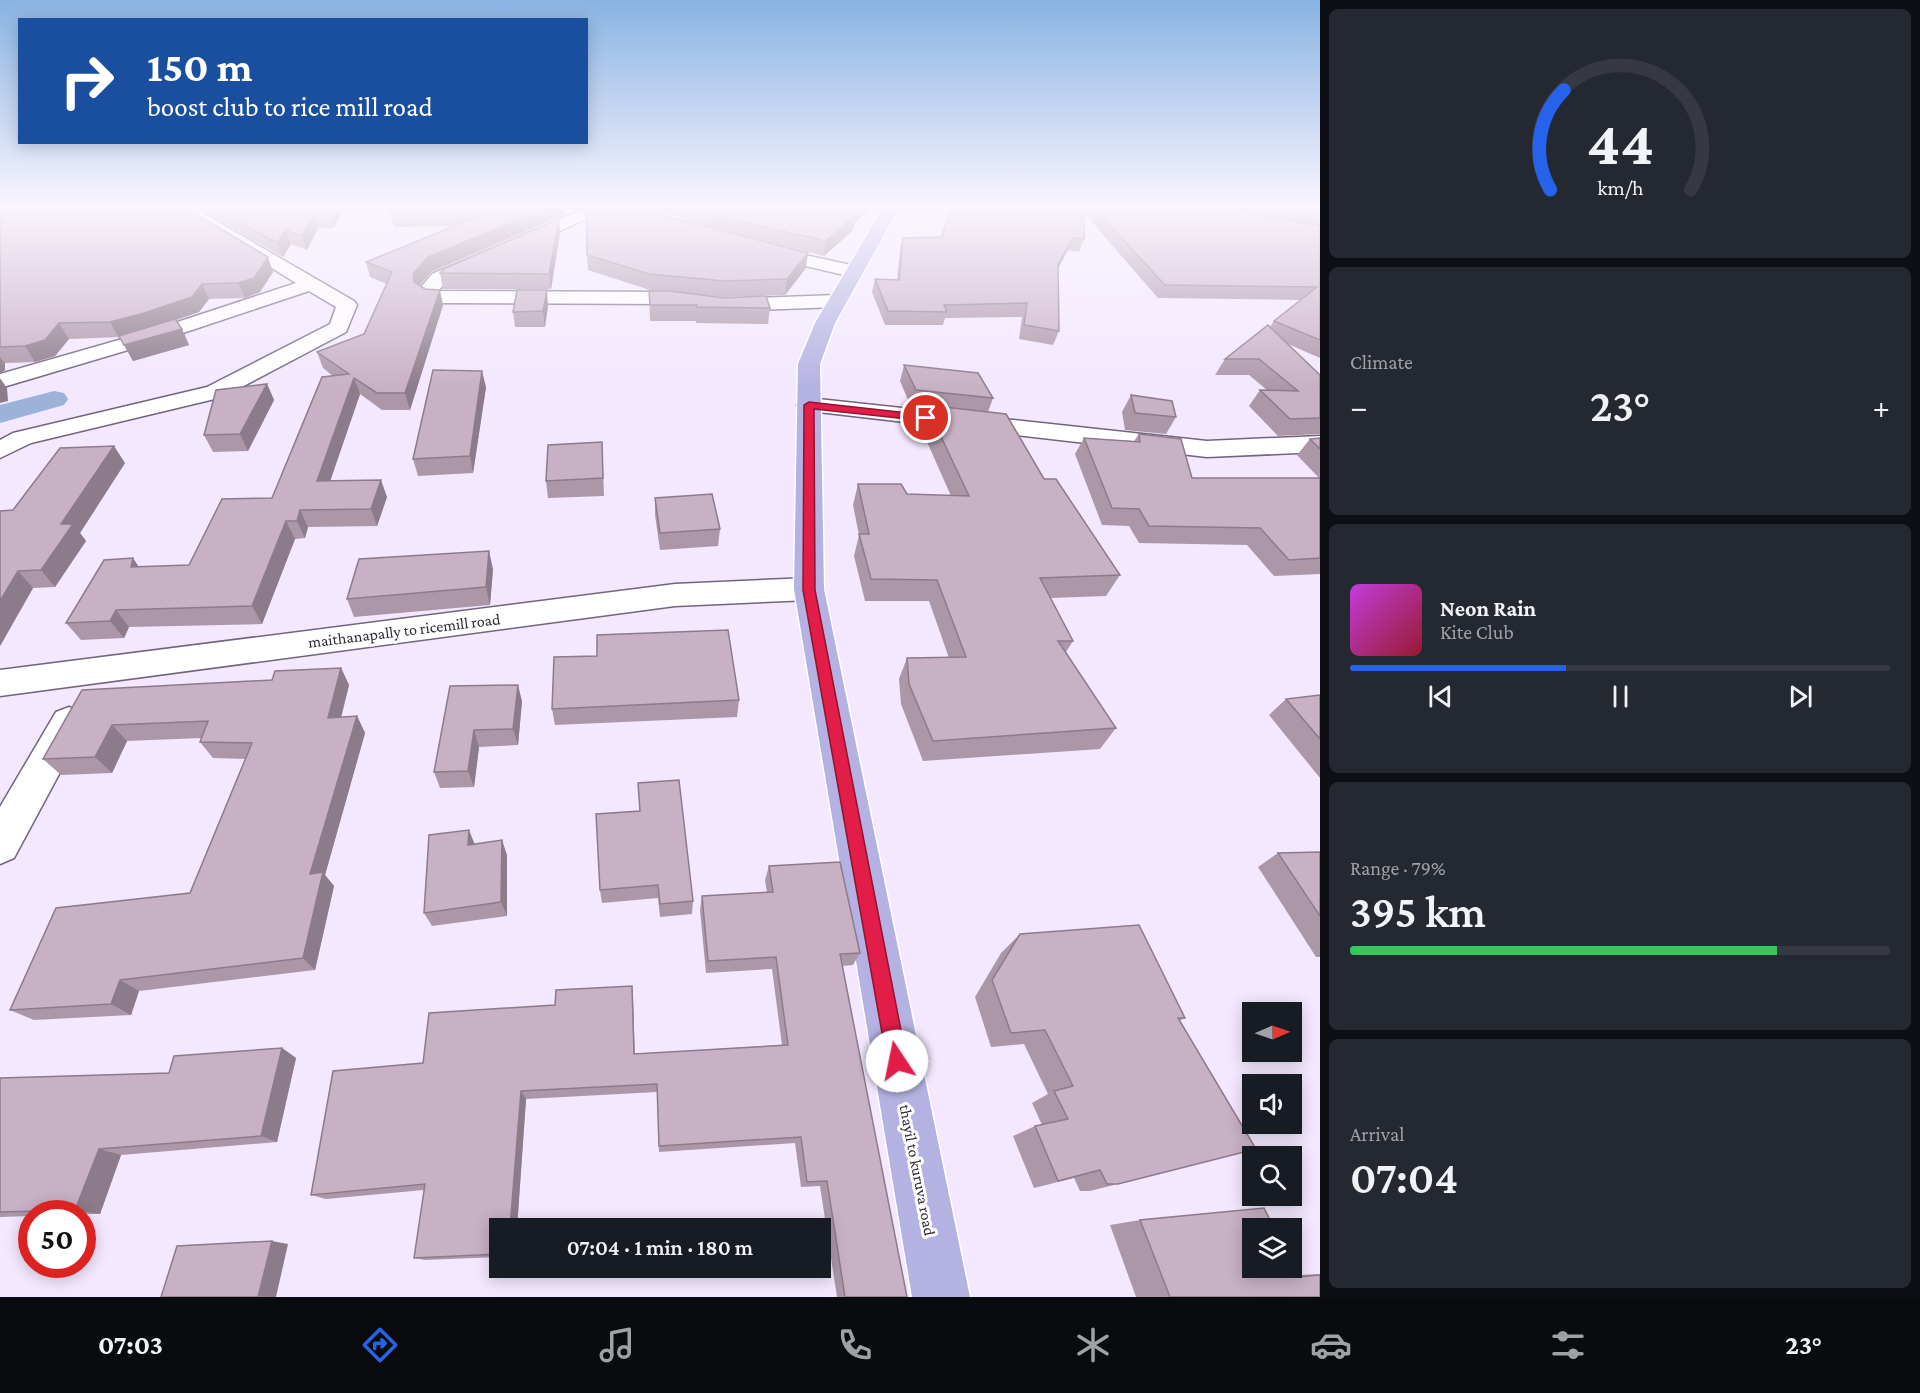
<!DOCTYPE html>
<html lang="en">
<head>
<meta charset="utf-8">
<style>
	body { margin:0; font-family:"Crimson Pro",serif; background:#242831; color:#f1f3f6; height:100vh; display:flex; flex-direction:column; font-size:22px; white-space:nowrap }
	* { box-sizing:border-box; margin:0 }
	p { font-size:20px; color:#9ea1a6 }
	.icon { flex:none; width:33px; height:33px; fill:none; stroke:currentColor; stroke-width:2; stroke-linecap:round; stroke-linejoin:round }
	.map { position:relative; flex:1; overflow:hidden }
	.panel { display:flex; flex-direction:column; gap:9px; padding:9px; background:#0d0f14; width:600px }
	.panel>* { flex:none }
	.guide { position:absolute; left:18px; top:18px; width:570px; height:126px; border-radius:0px; box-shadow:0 3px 15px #0003; background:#1a4fa0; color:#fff; overflow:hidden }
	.needle { width:39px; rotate:88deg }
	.fabs { position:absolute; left:1242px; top:1002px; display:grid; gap:12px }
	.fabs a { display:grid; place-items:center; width:60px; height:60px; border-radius:0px; background:#171b24; box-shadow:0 3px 15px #0003; font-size:30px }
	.speed { position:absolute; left:18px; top:1200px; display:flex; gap:12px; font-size:30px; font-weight:700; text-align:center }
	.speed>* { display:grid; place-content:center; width:78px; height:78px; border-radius:50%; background:#171b24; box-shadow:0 3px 15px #0003; line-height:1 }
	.speed .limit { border:9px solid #d22; background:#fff; color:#111 }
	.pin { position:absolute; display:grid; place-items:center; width:51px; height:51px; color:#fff; margin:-26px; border:3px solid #fff; border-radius:50%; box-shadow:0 2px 6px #0007 }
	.me { position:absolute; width:66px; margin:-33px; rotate:349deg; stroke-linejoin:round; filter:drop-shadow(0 0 4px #0008) }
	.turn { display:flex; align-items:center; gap:21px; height:126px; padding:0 30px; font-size:27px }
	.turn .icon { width:78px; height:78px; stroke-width:2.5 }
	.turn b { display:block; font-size:42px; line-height:51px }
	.big { font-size:45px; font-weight:600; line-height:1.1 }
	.panel .card { flex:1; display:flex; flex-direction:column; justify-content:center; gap:9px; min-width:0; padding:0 21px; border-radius:9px; background:#242831 }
	.panel .dial { align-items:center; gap:0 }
	.dial svg { height:156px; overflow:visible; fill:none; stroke:#363941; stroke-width:7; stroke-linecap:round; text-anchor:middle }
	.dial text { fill:#f1f3f6; stroke:none }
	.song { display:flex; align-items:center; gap:18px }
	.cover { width:72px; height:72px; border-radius:9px; background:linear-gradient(135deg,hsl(290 70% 55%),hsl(350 70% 35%)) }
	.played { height:6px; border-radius:3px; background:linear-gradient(90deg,#2563eb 40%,#363941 40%) }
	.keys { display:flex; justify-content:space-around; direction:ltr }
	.heat { display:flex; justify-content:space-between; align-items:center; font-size:33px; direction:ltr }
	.charge { height:9px; border-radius:4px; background:linear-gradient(90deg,#34c759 79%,#363941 0) }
	.trip { position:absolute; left:489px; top:1218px; width:342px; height:60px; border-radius:0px; background:#171b24; box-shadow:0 3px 15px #0003; font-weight:600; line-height:60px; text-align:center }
	.tabs { display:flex; height:96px; justify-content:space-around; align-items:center; background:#090b0e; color:#9ea1a6 }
	.tabs .icon { width:42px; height:42px }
	.tabs .selected { color:#2563eb }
	.tabs b { font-size:27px; color:#f1f3f6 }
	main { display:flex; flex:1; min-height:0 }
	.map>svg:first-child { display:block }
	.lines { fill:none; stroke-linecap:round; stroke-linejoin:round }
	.canal { fill:#9cb2d8; fill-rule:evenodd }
	.minor-casing { stroke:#71657d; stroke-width:3 }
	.major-casing { stroke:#fff; stroke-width:3 }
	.minor { fill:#fff; fill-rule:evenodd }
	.major { fill:#b4b2e2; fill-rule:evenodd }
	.wall { fill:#ac97a9 }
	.shaded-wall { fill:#8c7b8a }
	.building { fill:#c8b0c5; stroke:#8c7b8a; stroke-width:1.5 }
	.route { fill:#e11d48; stroke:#92132f; stroke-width:1.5 }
	.labels { text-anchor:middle; stroke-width:6; stroke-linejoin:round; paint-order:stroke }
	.street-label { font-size:16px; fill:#2f2934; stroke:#fff }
</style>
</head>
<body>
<main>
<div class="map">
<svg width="1320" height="1297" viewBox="0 0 1320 1297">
	<rect width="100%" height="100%" fill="#f3e8ff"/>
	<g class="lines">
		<path class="canal" d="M54,391l10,2 4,6 -4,6 -64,18v-18z"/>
		<defs>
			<g id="minor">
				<path d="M175,208h19l160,93 3,4 -11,27 -123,65 -192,46 -31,15v-18l13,-7 194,-46 123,-63 6,-17 -27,-16 -144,48 -165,49v-14l150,-43 146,-48z"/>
				<path d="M586,208h20l-2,3 -158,71 -8,9 232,1 54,7 113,-4 10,6 -10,6 -113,4 -54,-7 -240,-1 -10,-6 -2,-6 14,-17z"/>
				<path d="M764,246l96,21 2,4 -9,6 -95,-22 -3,-4z"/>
				<path d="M809,398l398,43 113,-5v16l-113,5 -406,-47 -4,-5 4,-5z"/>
				<path d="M809,578l11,3 4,8 -4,8 -11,3 -134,6 -675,90v-26l675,-86z"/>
				<path d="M69,707l13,5 5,10 -73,136 -14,6v-57l56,-95z"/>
			</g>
			<path id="major" d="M883,208h16l-64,115 -15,41 4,225 146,708h-58l-118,-708 4,-225 17,-41z"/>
		</defs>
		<use href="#minor" class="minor-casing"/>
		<use href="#major" class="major-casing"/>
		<use href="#minor" class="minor"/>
		<use href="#major" class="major"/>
	</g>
	<g class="wall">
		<path d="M0,208l273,64 -13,20 -15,6 -36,1 -10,13 -23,8 6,9 7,16 -56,16 -13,-24 -51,2 -14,17 -20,6 -30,1v7l-5,3z"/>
		<path d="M198,208h148l-13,20h-15l-11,22 -16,-6 -8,13z"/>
		<path d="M393,208h192l-21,1 -1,6 -132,57 -12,14 24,19 -33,105h-28l-22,-16 -30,87 57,16 -10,29 -69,1 -3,11 -10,1 -33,85 -133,3 -5,11 -43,2 -15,-17 73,-56 50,-2 83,-67 61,-122 -10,-8 -6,-16 47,-18 23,-50 -17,-7 -4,-15 88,-36 -60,1 -4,-14z"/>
		<path d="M653,208h217l-16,16 -1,6 -29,26 -76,-19 58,31 -21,27 -61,2 -23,-2 69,13 -2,16 -72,-1v-2h-46l-1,-30h11l-10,-1 -62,-20 -1,-15 76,-40 51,13z"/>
		<path d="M951,208h369v150l-32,-14 32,31v59l-42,2 -29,-30 11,-16h7l-18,-15h-34l10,-16 45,-32 4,-6 26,-21 -142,-2 -74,-85v26l-5,13 -11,-2 -10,18 1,63 -6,14 -34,-6 3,-22 -77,1 -2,7h-58l-13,-33 3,-13 22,1 3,-30 3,-12 39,-1z"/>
		<path d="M559,219l1,14 -9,56h-108l-3,-16z"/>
		<path d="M548,306l-3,21h-30l-2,-15z"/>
		<path d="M904,365l89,33 -5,14 56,67 76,96 -14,21 -55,2 22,43 -7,11 50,76 -16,21 -177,12 -22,-57 -2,-25 8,-21h42l-20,-57h-64l-11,-45 5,-21 -6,-30 5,-21 49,10 44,2 -31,-70 5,-18 -14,-1 -11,-26z"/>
		<path d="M267,384l7,16 -26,51 -35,1 -9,-17z"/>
		<path d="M486,387l-13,86 -55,3 -5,-17z"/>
		<path d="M1131,395l45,22 -10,17 -41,-4 -3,-18z"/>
		<path d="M1139,434l53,44h127l-22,-23 13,-16 10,-1v136l-46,2 -27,-31 -108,-2 -10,-17 -27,-1 -27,-71 9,-16 50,3z"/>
		<path d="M602,442l2,54 -56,2 -2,-17z"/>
		<path d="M125,463l-45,70 6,8 -31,46 -22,1 -33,58 13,-136z"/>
		<path d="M655,498l65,31 -2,17 -58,4 -5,-35z"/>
		<path d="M493,569l-3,36 -136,12 -7,-18z"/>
		<path d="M341,668l8,17 -8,32 16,-1 8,17 -40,142 9,11 -19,84 -176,21 -8,24 -97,5 -24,-10 180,-117 56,-134 -33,-1 -13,-16 1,-4 -74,3 -15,32 -51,2 -18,-16 39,-69 190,-10z"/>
		<path d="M450,686l72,15 -4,44 -39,2 -5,40 -34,1 -6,-16z"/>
		<path d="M1320,695v83l-51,-63 17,-16z"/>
		<path d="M739,700l-2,17 -182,8 -3,-16z"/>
		<path d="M638,783l55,118 -1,13 -32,3 -2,-19 -56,5 -2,-13 40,-79z"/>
		<path d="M1320,852v105h-4l-58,-90 20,-14z"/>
		<path d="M507,855v61l-75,10 -8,-13z"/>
		<path d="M769,866l91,87 -7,12 -11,1 65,331h-70l-17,-111 -19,1 -6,-44 -136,9 -2,-60 -131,7 -9,129h-17v29l-75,3 -11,-2 10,-68 -98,9 -15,-4 112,-132 132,-58 77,-19 2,68 148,-9 -10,-76 -66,4 -6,-63 2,-14 65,-3 -2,-13z"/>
		<path d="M1020,934l165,84 -6,3 77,128 -166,42h-10l-6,-13 -40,10 -21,-52 22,-10 7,-1 -10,-22 16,-9 -24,-50 -33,3 -16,-50 26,-44z"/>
		<path d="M282,1048l14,10 -19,84 -156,13 -21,59h-68v2l-32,1v-139l169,-5z"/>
		<path d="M1140,1220l157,55 23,-1v23h-184l-26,-72z"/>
	</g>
	<g class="shaded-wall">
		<path d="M333,208h13l-13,20 -4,-14z"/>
		<path d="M547,208h38l-21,1 -1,6 -132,57 -15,18 -3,-16 15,-17z"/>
		<path d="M859,208h11l-16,16 -1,6 -29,26 2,-15z"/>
		<path d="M314,214l4,14 -11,22 -5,-14z"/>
		<path d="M559,219l1,14 -9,56 -2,-15z"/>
		<path d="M286,230l5,14 -8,13 -6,-14z"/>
		<path d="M1073,238l-5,12 -15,27 5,-13z"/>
		<path d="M808,253l-2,15 -21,27 2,-16z"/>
		<path d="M268,257l5,15 -13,20 -15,6 -7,-15z"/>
		<path d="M202,284l7,15 -10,13 -50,17 -30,9 -9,-16z"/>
		<path d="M440,290l3,15 -33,105 -5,-17z"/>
		<path d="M547,290l1,16 -3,21 -2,-16z"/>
		<path d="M59,323l10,16 -14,17 -20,6 -10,-16z"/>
		<path d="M182,329l7,16 -56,16 -9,-16z"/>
		<path d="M0,357l5,6v7l-5,3z"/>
		<path d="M482,371l4,16 -13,86 -3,-17z"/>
		<path d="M0,378l7,10 1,13 -8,2z"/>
		<path d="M354,378l6,16 -36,105 -7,-18z"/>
		<path d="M267,384l7,16 -26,51 -8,-17z"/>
		<path d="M114,446l11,17 -45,70 6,8 -31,46 -14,-17 20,-46z"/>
		<path d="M381,480l6,17 -10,29 -6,-17z"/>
		<path d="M300,510l8,17 -3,11 -8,-17z"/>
		<path d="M286,521l9,18 -33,85 -10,-18z"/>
		<path d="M489,551l4,18 -3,36 -4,-18z"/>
		<path d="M133,558l12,18 -14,-9z"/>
		<path d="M18,571l15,17 -33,58v-45z"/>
		<path d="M116,610l13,17 -5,11 -14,-17z"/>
		<path d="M341,668l8,17 -12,49 -9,-16z"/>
		<path d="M518,685l4,16 -4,44 -5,-16z"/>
		<path d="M357,716l8,17 -40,142 9,11 -19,84 -12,-12 7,-84z"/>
		<path d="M112,725l15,16 -15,32 -17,-16z"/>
		<path d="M474,730l5,17 -5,40 -6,-16z"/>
		<path d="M469,830l6,15h-7z"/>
		<path d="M502,840l5,15v61l-6,-14z"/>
		<path d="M120,980l19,11 -8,24 -20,-11z"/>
		<path d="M632,986l1,11 2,67 -1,-10z"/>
		<path d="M282,1048l14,10 -19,84 -16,-6z"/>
		<path d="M521,1091l5,8 -9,129h-7z"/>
		<path d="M99,1149l22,6 -21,59 -25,-4z"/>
		<path d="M272,1241l16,3 -12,53h-18z"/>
	</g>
	<g class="building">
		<path d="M0,208h186l82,49 -14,21 -16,5 -36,1 -10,13 -51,17 -31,8 -51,1 -14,17 -20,6 -25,1z"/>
		<path d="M215,208h118l-4,6h-15l-12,22 -16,-6 -9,13z"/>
		<path d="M393,208h154l-119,49 -15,17 1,8 11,7 15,1 -35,103h-28l-23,-15 -37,103 64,-1 -10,29 -71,1 -3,11h-11l-34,85 -136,4 -6,11 -44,2 38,-63 29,-2 -2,9 58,-2 33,-66 50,-1 50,-121 27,-3 -32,-22 47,-18 28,-62 -26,-10 125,-51 -101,2z"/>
		<path d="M586,208h59l18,7 145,38 -21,26 -62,2 -76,-7 -62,-19z"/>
		<path d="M695,208h164l-8,7h4l-29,26 -104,-24z"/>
		<path d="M951,208h133v31l-11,-1 -15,26 1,67 -35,-6 3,-22 -83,2 3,7 -59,-1 -13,-32 24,1 4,-42 39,-1z"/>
		<path d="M1094,208h133l93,18v114l-46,-19 43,-34 -152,-2z"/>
		<path d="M1293,208h27v5z"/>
		<path d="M559,219l-10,55 -109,-1 4,-4z"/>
		<path d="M517,290h30l-4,21 -30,1z"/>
		<path d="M649,291h21l55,7 41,-2 4,12 -73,-1v-2h-47z"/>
		<path d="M175,319l7,10 -58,16 -5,-9z"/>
		<path d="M1268,325l52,50v43l-30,1 -30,-29 38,1 -39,-32h-34z"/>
		<path d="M904,365l74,8 15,25 -77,-8z"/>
		<path d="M433,370l49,1 -12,85 -57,3z"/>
		<path d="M267,384l-27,50 -36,1 12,-45z"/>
		<path d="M1131,395l41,6 4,16 -41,-4z"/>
		<path d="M926,405l80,9 38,65h12l64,96 -80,3 33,63h-15l58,87 -183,13 -24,-57 -2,-26 59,-1 -29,-77 -66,-1 -12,-45h10l-11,-50h43l6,10 62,2z"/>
		<path d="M1139,434l42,5 11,39h128v80l-31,2 -29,-32 -111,-2 -10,-17 -27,-1 -28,-70 56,4z"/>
		<path d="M1320,438v11l-10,-10z"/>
		<path d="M602,442l1,36 -57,3 2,-36z"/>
		<path d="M114,446l-53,78h12l-32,46 -23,1 -18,30v-90l13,-1 47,-62z"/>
		<path d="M712,494l8,35 -60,4 -5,-35z"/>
		<path d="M489,551l-3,36 -139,12 12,-40z"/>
		<path d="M728,630l11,70 -187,9 2,-52 43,-1v-21z"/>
		<path d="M341,668l-13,50 29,-2 -47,158 13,-2 -20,86 -183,22 -9,24 -101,6 46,-102 134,-15 62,-150 -52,-1 8,-21 -96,4 -17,32 -52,2 39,-69 190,-10 3,-9z"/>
		<path d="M518,685l-5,44 -39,1 -6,41 -34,1 16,-86z"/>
		<path d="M1320,695v44l-34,-40z"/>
		<path d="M679,780l14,121 -33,3 -2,-19 -58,5 -4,-76 44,-3 -2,-28z"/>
		<path d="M469,830l-1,15 34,-5 -1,62 -77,11 5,-78z"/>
		<path d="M1320,852v64l-42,-63z"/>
		<path d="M840,862l20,91 -20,1 67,343h-62l-18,-116 -20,1 -6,-45 -142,9 -2,-62 -136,7 -11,137h-10v26l-86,4 11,-74 -114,11 22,-124 90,-8 6,-50 126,-8 1,-15 76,-4 2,68 154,-9 -12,-88 -68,4 -6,-65 71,-4 -4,-26z"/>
		<path d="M1139,925l46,93h-7l78,131 -138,35h-11l-7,-14 -42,11 -23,-55 33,-7 -14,-28 19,-5 -28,-56 -34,3 -19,-53 28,-46z"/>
		<path d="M282,1048l-21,88 -162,13 -24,61 -75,2v-134l169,-5 5,-17z"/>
		<path d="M1264,1208l10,20h-22v40h40v-3l5,12 23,-2v22h-150l-30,-77z"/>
		<path d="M272,1241l-14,56h-97l16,-51z"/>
	</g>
	<linearGradient id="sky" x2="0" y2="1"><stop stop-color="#89b3e2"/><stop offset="0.53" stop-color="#faf5ff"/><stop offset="1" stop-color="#faf5ff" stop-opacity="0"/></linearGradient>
	<rect width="1320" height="389" fill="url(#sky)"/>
	<path class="route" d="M809,402l117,13 5,3 -5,3 -112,-12 1,181 92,471 -3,7 -7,3 -7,-3 -3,-7 -84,-471 1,-185z"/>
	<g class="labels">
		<g class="street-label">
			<text transform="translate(404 630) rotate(-7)" y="6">maithanapally to ricemill road</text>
			<text transform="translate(918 1170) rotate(79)" y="6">thayil to kuruva road</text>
		</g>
	</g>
</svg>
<div class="fabs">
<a><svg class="needle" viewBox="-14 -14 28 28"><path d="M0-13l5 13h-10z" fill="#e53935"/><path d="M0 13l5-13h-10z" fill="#9ea1a6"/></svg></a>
<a><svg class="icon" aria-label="sound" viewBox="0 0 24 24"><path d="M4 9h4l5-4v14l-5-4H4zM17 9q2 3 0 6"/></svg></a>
<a><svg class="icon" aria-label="search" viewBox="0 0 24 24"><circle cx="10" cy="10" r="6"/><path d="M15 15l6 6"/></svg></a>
<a><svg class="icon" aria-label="layers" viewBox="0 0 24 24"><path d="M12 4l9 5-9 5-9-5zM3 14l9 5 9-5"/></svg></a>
</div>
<div class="speed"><div class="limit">50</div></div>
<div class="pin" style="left:926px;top:418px;background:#d93025"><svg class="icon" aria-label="arrive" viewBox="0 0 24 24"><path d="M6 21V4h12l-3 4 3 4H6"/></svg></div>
<svg class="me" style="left:897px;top:1061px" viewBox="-20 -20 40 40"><circle r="19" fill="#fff"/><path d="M0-13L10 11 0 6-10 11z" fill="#e11d48"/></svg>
<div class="trip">07:04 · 1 min · 180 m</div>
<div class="guide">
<div class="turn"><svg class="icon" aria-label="right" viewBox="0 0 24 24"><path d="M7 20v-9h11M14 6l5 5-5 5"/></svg><div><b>150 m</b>boost club to rice mill road</div></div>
</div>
</div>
<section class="panel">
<div class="card dial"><svg viewBox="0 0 100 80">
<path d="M14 69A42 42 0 1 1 86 69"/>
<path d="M14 69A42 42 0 0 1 21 18" stroke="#2563eb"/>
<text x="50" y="56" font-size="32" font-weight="700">44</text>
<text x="50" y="72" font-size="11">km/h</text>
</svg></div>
<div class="card"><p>Climate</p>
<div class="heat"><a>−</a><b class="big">23°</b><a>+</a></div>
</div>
<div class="card">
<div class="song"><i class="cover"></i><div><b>Neon Rain</b><p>Kite Club</p></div></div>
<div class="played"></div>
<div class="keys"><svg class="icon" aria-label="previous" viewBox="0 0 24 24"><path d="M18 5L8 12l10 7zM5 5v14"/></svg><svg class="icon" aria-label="pause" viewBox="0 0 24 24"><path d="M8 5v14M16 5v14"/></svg><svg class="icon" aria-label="next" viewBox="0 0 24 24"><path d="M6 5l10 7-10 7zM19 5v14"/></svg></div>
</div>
<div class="card"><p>Range · 79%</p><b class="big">395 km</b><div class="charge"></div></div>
<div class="card"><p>Arrival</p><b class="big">07:04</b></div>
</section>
</main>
<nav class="tabs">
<b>07:03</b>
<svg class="icon selected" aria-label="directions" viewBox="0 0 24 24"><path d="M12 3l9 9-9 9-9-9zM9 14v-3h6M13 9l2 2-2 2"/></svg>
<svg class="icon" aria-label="music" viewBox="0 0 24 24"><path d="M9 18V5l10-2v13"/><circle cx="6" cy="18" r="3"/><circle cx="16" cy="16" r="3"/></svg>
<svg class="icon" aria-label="phone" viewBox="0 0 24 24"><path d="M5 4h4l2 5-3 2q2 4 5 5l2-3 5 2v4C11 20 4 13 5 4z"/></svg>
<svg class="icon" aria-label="climate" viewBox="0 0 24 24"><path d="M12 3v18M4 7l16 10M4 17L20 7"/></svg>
<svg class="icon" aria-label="car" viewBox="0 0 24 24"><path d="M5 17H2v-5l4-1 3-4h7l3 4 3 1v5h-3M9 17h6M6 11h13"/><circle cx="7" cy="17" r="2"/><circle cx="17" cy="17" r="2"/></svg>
<svg class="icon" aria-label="filters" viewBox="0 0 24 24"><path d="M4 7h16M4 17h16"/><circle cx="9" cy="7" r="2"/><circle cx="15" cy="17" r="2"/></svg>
<b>23°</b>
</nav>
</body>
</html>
